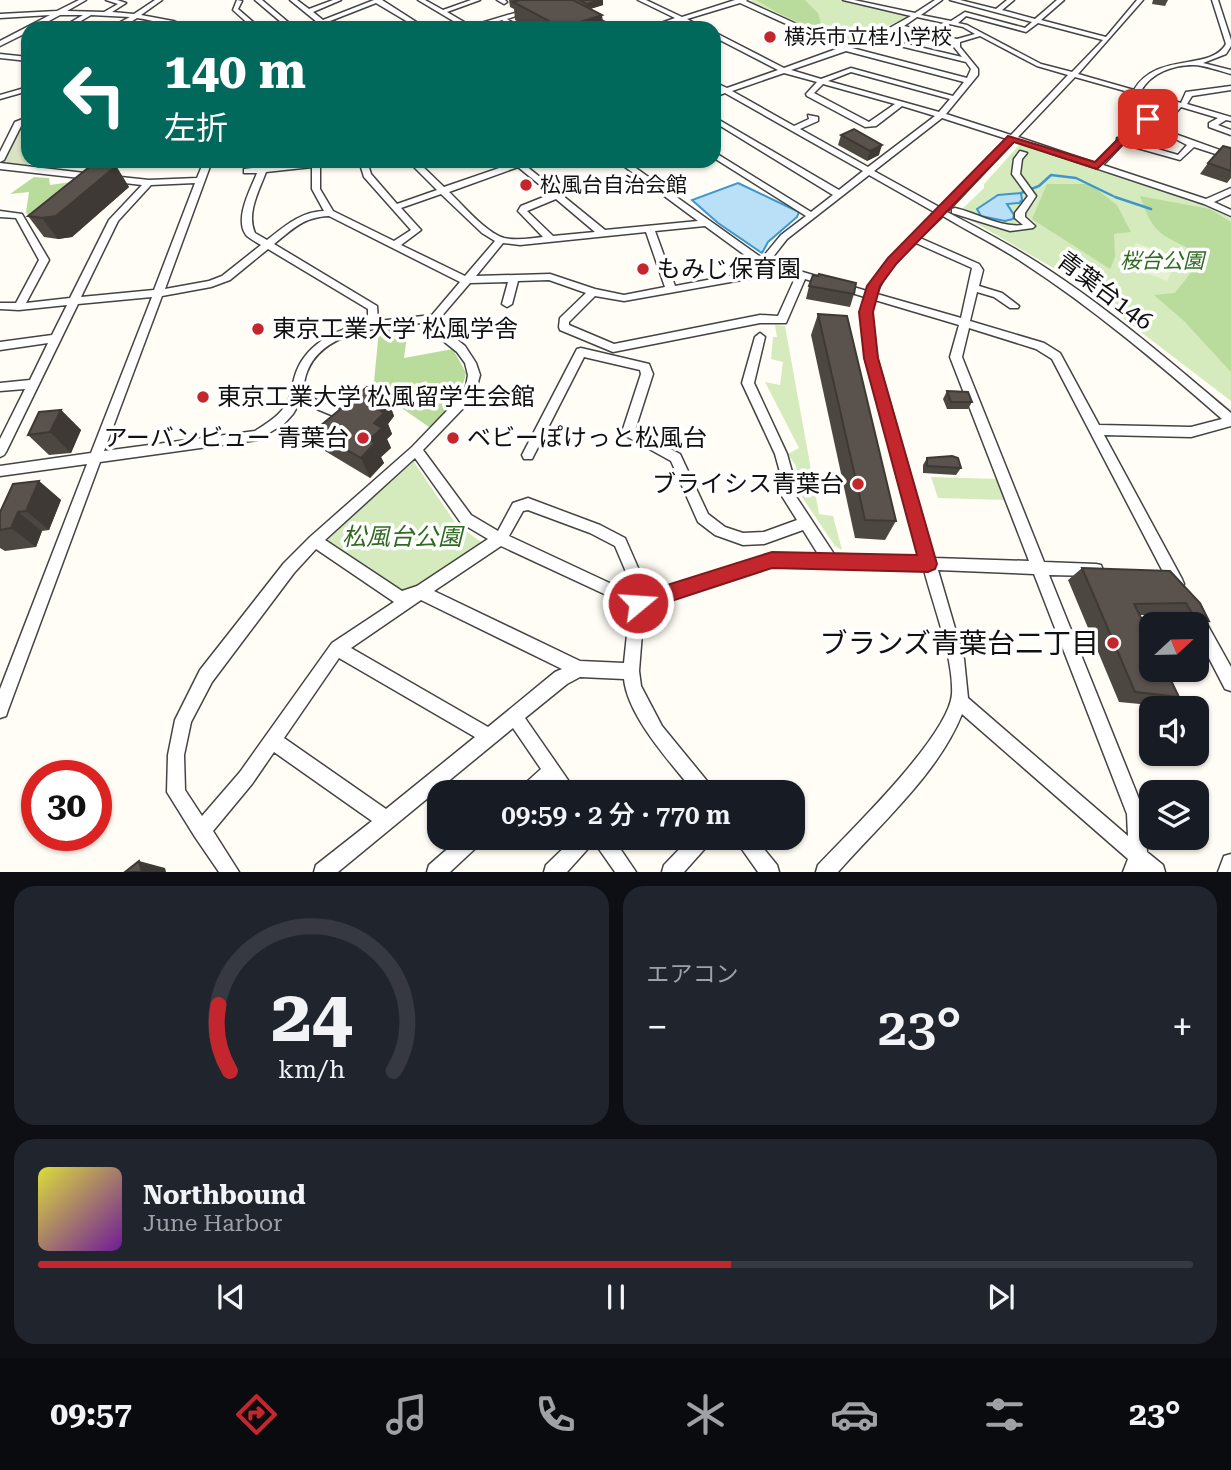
<!DOCTYPE html>
<html lang="ja">
<head>
<meta charset="utf-8">
<style>
	body { margin:0; font-family:"Roboto Serif","Noto Sans JP",serif; background:#20242c; color:#f1f3f6; height:100vh; display:flex; flex-direction:column; font-size:26px; white-space:nowrap }
	* { box-sizing:border-box; margin:0 }
	p { font-size:23px; color:#9ea1a6 }
	.icon { flex:none; width:38px; height:38px; fill:none; stroke:currentColor; stroke-width:2; stroke-linecap:round; stroke-linejoin:round }
	.map { position:relative; height:872px; overflow:hidden }
	.details { display:flex; flex-direction:column; gap:14px; padding:14px; background:#0d0f14; flex:1 }
	.details>* { flex:none }
	.hud { position:absolute; left:21px; top:21px; width:700px; height:147px; border-radius:21px; box-shadow:0 2px 5px #0004; background:#00695c; color:#fff; overflow:hidden }
	.needle { width:46px; rotate:68deg }
	.fabs { position:absolute; left:1139px; top:612px; display:grid; gap:14px }
	.fabs a { display:grid; place-items:center; width:70px; height:70px; border-radius:14px; background:#171b24; box-shadow:0 2px 5px #0004; font-size:35px }
	.speed { position:absolute; left:21px; top:760px; display:flex; gap:14px; font-size:35px; font-weight:700; text-align:center }
	.speed>* { display:grid; place-content:center; width:91px; height:91px; border-radius:50%; background:#171b24; box-shadow:0 2px 5px #0004; line-height:1 }
	.speed .limit { border:10px solid #d22; background:#fff; color:#111 }
	.pin { position:absolute; display:grid; place-items:center; width:60px; height:60px; color:#fff; margin:-30px; border-radius:14px; box-shadow:0 4px 10px #0006 }
	.me { position:absolute; width:77px; margin:-38px; rotate:72deg; stroke-linejoin:round; filter:drop-shadow(0 0 5px #0008) }
	.turn { display:flex; align-items:center; gap:24px; height:147px; padding:0 28px; font-size:32px }
	.turn .icon { width:91px; height:91px; stroke-width:2.5 }
	.turn b { display:block; font-size:49px; line-height:60px }
	.big { font-size:52px; font-weight:600; line-height:1.1 }
	.details .widget { flex:1; display:flex; flex-direction:column; justify-content:center; gap:10px; min-width:0; padding:0 24px; border-radius:21px; background:#20242c }
	.details .dial { align-items:center; gap:0 }
	.dial svg { height:182px; overflow:visible; fill:none; stroke:#363941; stroke-width:7; stroke-linecap:round; text-anchor:middle }
	.dial text { fill:#f1f3f6; stroke:none }
	.song { display:flex; align-items:center; gap:21px }
	.cover { width:84px; height:84px; border-radius:10px; background:linear-gradient(135deg,hsl(60 70% 55%),hsl(280 70% 35%)) }
	.played { height:7px; border-radius:4px; background:linear-gradient(90deg,#c4262e 60%,#363941 60%) }
	.keys { display:flex; justify-content:space-around; direction:ltr }
	.heat { display:flex; justify-content:space-between; align-items:center; font-size:38px; direction:ltr }
	.details .tiles { flex:1; display:grid; gap:14px; grid-template-columns:1fr 1fr }
	.widget:last-child { grid-column:span 2 }
	.trip { position:absolute; left:427px; top:780px; width:378px; height:70px; border-radius:21px; background:#171b24; box-shadow:0 2px 5px #0004; font-weight:600; line-height:70px; text-align:center }
	.dock { display:flex; height:112px; justify-content:space-around; align-items:center; background:#090b0e; color:#9ea1a6 }
	.dock .icon { width:49px; height:49px }
	.dock .on { color:#c4262e }
	.dock b { font-size:32px; color:#f1f3f6 }
	.map>svg:first-child { display:block }
	.green { fill:#d5ebbd }
	.forest { fill:#b9dc9c }
	.cemetery { fill:#d9e3c4 }
	.pitch { fill:#e6f2cf }
	.water { fill:#b9e0f7; stroke:#3f96cf; stroke-width:2 }
	.lines { fill:none; stroke-linecap:round; stroke-linejoin:round }
	.stream { stroke:#3f96cf; stroke-width:2.5 }
	.minor-casing { stroke:#444; stroke-width:3 }
	.minor { fill:#fff; fill-rule:evenodd }
	.wall { fill:#4d4742 }
	.shaded-wall { fill:#3f3936 }
	.building { fill:#5a524d; stroke:#3f3936; stroke-width:2 }
	.route { fill:#c4262e; stroke:#7f191e; stroke-width:2 }
	.poi-dot { fill:#c4262e; stroke:#fff; stroke-width:2.5 }
	.labels { text-anchor:middle; stroke-width:7; stroke-linejoin:round; paint-order:stroke }
	.far-poi-label { font-size:21px; fill:#111; stroke:#fff; text-anchor:start }
	.far-park-label { font-size:21px; font-style:italic; fill:#2f6b1f; stroke:#fff }
	.poi-label { font-size:24px; fill:#111; stroke:#fff; text-anchor:start }
	.street-label { font-size:24px; fill:#111; stroke:#fff }
	.park-label { font-size:24px; font-style:italic; fill:#2f6b1f; stroke:#fff }
	.near-poi-label { font-size:28px; fill:#111; stroke:#fff; text-anchor:end }
</style>
</head>
<body>
<div class="map">
<svg width="1231" height="872" viewBox="0 0 1231 872">
	<rect width="100%" height="100%" fill="#fffdf5"/>
	<g class="green">
		<path d="M753,0h86l71,16 -64,29 -97,-44z"/>
		<path d="M1020,144l174,56 37,18v183l-162,-124 -111,-64 26,-25v-4z"/>
		<path d="M775,325l10,1 34,188 14,2 9,34 -7,-4 -35,-52 -4,-28 -8,-12 11,-6 -34,-66 15,3 3,-23 -12,-3 2,-22h4z"/>
		<path d="M412,459l44,65 32,23 -87,51 -86,-57z"/>
		<path d="M931,477l68,2 8,21 -69,-2z"/>
	</g>
	<g class="forest">
		<path d="M756,0h49l13,13 4,14 13,5 2,8 -59,-27z"/>
		<path d="M34,177l15,1 1,7 21,-3 -42,35 -3,-5 3,-20 -19,2z"/>
		<path d="M1047,184h43l27,21 14,27 -17,2 1,23 -5,12 -78,-50z"/>
		<path d="M1140,196l70,13 21,13v150l-47,-51 -30,-26 21,-2 21,-27 -2,-15c-33,-17 -41,-16 -54,-55z"/>
		<path d="M397,326l11,2 -4,30 49,-9 13,24c-5,24 -18,38 -37,54l-46,-32 -10,-3 6,-62z"/>
	</g>
	<path class="cemetery" d="M28,121v40l5,1 -8,3 -22,-3 19,-39z"/>
	<path class="pitch" d="M1136,243l43,15 -12,23 -45,-17z"/>
	<g class="water">
		<path d="M738,183l61,29 -2,5 -29,25 -6,11 -44,-30 -26,-23z"/>
		<path d="M1021,193l1,7 -3,3 -12,1 7,11 -1,4 -8,2 -24,-5 -4,-7 21,-14z"/>
	</g>
	<g class="lines">
		<g class="stream">
			<path d="M1021,193l18,-7 12,-11 25,3 37,18"/>
			<path d="M1115,197l36,12"/>
		</g>
		<defs>
			<g id="minor">
				<path d="M79,0h7l-19,11 37,1 14,-8 -12,-4h11l9,3 -14,9 22,2 21,-14h7l-21,15 32,6 17,7c-17,0 -35,-8 -53,-10l-11,7 -17,3 21,-11 -39,-2 -22,13h-8l22,-13h-23l-24,13h-8v4l-28,14v-5l50,-26 -50,3v-4l57,-3z"/>
				<path d="M237,0l5,1 -4,8 22,19h-7l-20,-18z"/>
				<path d="M255,0h7l33,28h-7z"/>
				<path d="M290,0h7l12,9 24,-9h8l-28,12 10,8 51,-20h8l39,25 -5,3h-8l5,-3 -37,-22 -46,18 30,7c-12,0 -27,-6 -38,-4 -7,1 -11,4 -18,4l13,-6z"/>
				<path d="M418,0h7l18,10 28,-10h9l-33,12 24,14 57,-17 5,1 -26,9 14,9h-7l-12,-8 -25,8h-12z"/>
				<path d="M497,0h8l2,2 -3,2z"/>
				<path d="M638,0h8l36,17 53,-17h12l-1,1 99,45 28,-9 38,-21 -68,-16h11l61,13 20,-13h7l-21,15 30,6 14,-9 60,16 7,-6 -82,-22h10l36,9 11,-9h7l-12,10 33,9 22,-19h7l-23,20 65,17 31,-37h6l-65,74 56,16c23,-39 76,-18 92,-46l-14,-44h6l13,40v6l-5,8 -23,9 28,7v4c-12,-3 -26,-9 -38,-9 -20,0 -42,8 -52,26l40,12 5,-11 45,-6v4l-39,6 -5,8 44,13v4l-5,-1 -8,5 13,5v5l-22,-8v-4l9,-5 -37,-11 -8,9 -19,4 24,15 53,19v5l-37,-12 -14,13 -57,-16 -20,21 103,34 25,-11v6l-17,8 17,8v6l-27,-12 -190,-63 -67,71c27,14 54,28 80,44 73,45 139,102 204,157v13l-40,11 -87,-2 78,144 2,5 -2,5 -5,2 -5,-2 -120,-230 -16,-10 -67,-21 -7,29 82,205 52,2 5,1 2,5 -2,5 -5,1 -47,-1 96,239 2,38 16,13 2,7h-42l5,-13 -166,-145c-24,60 -82,110 -124,158h-22l2,-7c31,-33 131,-129 134,-171 2,-35 -19,-89 -28,-124l-152,-4 -128,42 -5,63 2,15 21,40 50,61 3,6h-20c-24,-30 -67,-76 -71,-114l-44,-2 -13,7 -42,34 52,75h-20l-6,-10 -11,10h-22l3,-6 20,-18 -28,-41 -175,144h-24l2,-7 56,-44 -98,-69 -22,32 -39,47 26,41h-20l-24,-35 -28,-45 1,-37 7,-35 25,-50 84,-107 26,-26 102,-90 53,-55 3,-17 -3,-12 -8,-11 -15,-12 -10,-18c-40,4 -108,5 -125,50 -3,7 -3,15 -5,22l47,19 2,3 -2,3h-8l-41,-17 -7,12 -9,10 -27,16 -157,22 -92,248 -2,6 -6,2v-29l87,-225 -87,12v-10l91,-13 61,-156 -74,7 -72,148 -2,3 -4,2v-18l25,-50 -25,2v-8l30,-3 18,-37 -48,7v-8l52,-7 15,-30 -48,5 -19,-1v-6h16l23,-43 -23,-42 -16,-1v-6l22,3 27,46 -23,43 44,-5 39,-78 33,-35 -142,-16v-6l93,11 19,-13h9l-19,14 47,5 48,-2 7,-17h8l-47,128 44,-8 13,-5 39,-31c-5,-3 -11,-6 -15,-10 -12,-17 5,-46 11,-62h-13v-4l68,-8h38l-4,2 -26,3v23l13,22 61,30 17,-11 -47,-53 -5,-16h8l4,13 26,30 40,-14 -29,-29h9l27,26 70,-24 -2,-2h20l-7,4 80,65 93,-9 -81,-60h9l136,97 19,-23 25,-19 -92,-58v-6l97,60 22,-17 -119,-73v-5l125,73 24,-19 -138,-78 -11,4v-4l6,-3 -6,-3v-5l13,6 51,-18 -64,-33v-5l70,36 55,-20 -99,-45 -53,16 17,9h-8l-15,-7 -24,7h-10l28,-10zM966,16l60,16 12,-9 65,17 -31,32 -31,-8 -74,-39 -9,-2zM917,17l46,10 12,7 -18,5 -53,-13zM898,29l56,13v5l8,10 -81,-19zM980,36l57,30 31,9 -57,60 -65,-21 32,-39v-6l-18,-22v-5zM875,40l91,22 5,7 -4,9 -115,-30zM846,51l118,31 -11,14 -102,-28 -30,11 -30,-9zM851,72l99,27 -11,13 -111,-31zM784,73l33,9 -11,12 1,2 58,31 11,-1 26,-20 33,10 -67,51 -68,-38 18,-8v-4l-10,-2 1,4 -15,7 -62,-35zM1075,77l57,16 -3,5 14,19 -4,1 -19,20h-3v3l-22,22 -77,-26zM823,84l72,20 -26,18 -55,-29zM1138,95l35,10 -6,7 -17,4 -13,-18zM942,118l65,21 -66,69 -67,-37zM1147,121l13,10 27,14 -9,10 -51,-15zM312,167v22l12,22c-24,1 -39,15 -57,29l-12,-7c-9,-20 4,-42 11,-61zM518,167l33,27 -30,12 -3,5 25,26c-12,1 -26,4 -39,1 -19,-6 -41,-33 -55,-46zM869,175l67,38 -46,45 -23,33 -98,-29 18,-23zM195,183l-41,107 -73,7 37,-76 33,-36zM441,194l41,39 13,8 -30,35 -64,-31 20,-15 -20,-22zM556,199l39,33 -42,4 -26,-25zM329,216l131,66 -28,33 -54,6 -1,-15 -103,-62c19,-15 29,-27 55,-28zM943,216c26,16 54,29 79,46 71,46 136,101 200,157l-31,8 -92,-2 -39,-72 -16,-10 -74,-22 7,-29 17,5 16,11h8l1,-2 -17,-13 -23,-7 4,-16 -4,-6 -59,-26zM705,226l52,38 -7,8 -75,14 -20,-55zM646,232l19,55 -41,8 -29,-6 -45,-15 -74,2 27,-33 17,2zM916,243l56,25 -11,50 -84,-24c6,-20 24,-37 39,-51zM268,249l100,60v14c-29,5 -59,19 -71,47 -3,7 -4,14 -6,22 -4,19 -20,29 -36,39l-151,20 58,-155 49,-9 19,-7zM765,267l31,9 -18,40 -18,-1 -146,29 -45,-19v-3l26,-26 29,5 129,-23 4,-1zM805,279l60,18 -4,15 4,46 55,199 -86,-3 -41,-62 -1,-20 -5,-18 -33,-71 11,-46 -5,-4 -5,4 -13,46 33,71 5,18v21l17,27 -33,12 -21,1 -18,-6 -17,-13 -28,-60 -45,-24 18,-56 -4,-10 -4,-1 -64,-15 -4,1 -55,106 2,4h8l52,-102 56,13 1,4 -19,58 2,3 47,26 27,61 17,13 28,10 21,-1 39,-14 15,24h-46l-126,40v-8l-21,-48 -25,-13 -72,-27 -15,5 -15,28 -27,-16 -48,-65 51,-53 6,-22 -4,-12 -11,-17 -15,-12 -10,-16 30,-35 38,-1 -6,22 5,3 5,-3 6,-23 31,-1 37,13 -26,25 -1,9 1,3 53,22 147,-29h26zM875,300l84,25 -9,32 79,204 -95,-3 -57,-200 -6,-46zM415,458l46,65 27,16 -71,47 -15,5 -77,-51zM528,510l62,23 25,13 17,40 -1,7 -122,-57 14,-25zM501,546l129,60 -6,57 -44,-2 -146,-70zM316,549l78,53 -62,41 -92,129 -38,44 -17,-26 -1,-35 7,-33 21,-40 82,-109zM938,570l96,4 93,240 1,22 -160,-138 -4,-39zM421,600l141,69 -7,3 -67,55 -137,-79zM339,658l136,79 -89,72 -102,-71z"/>
				<path d="M587,15h4l25,13h-8l-21,-11z"/>
				<path d="M0,54l28,3v4l-28,-3z"/>
				<path d="M28,87v4l-28,8v-4z"/>
				<path d="M28,117v5l-6,2 -18,36 -4,2v-10l15,-30z"/>
				<path d="M1020,151l7,2 -5,6 -2,15 16,22 -11,17v4l10,9 -2,2 -23,3 -58,-18v-4l3,-1c23,5 44,20 68,17l-8,-7v-5l13,-17 -16,-22 2,-15z"/>
				<path d="M1193,606l5,2 33,59v24l-6,-2 -28,-54v-10h-6l-5,-12 2,-5z"/>
				<path d="M460,838h23l-3,6 -30,28h-23l2,-7z"/>
				<path d="M574,838h39l23,34h-21l-21,-30 -27,30h-23l2,-7z"/>
				<path d="M690,838h22l-3,6 -25,28h-22l2,-7z"/>
				<path d="M734,838h21l22,27 2,7h-21z"/>
				<path d="M1231,854v18h-13l6,-16z"/>
			</g>
		</defs>
		<use href="#minor" class="minor-casing"/>
		<use href="#minor" class="minor"/>
	</g>
	<g class="wall">
		<path d="M509,0h94v5l-13,4 12,6 1,13h-73l-15,-8 -1,-11 -4,-2z"/>
		<path d="M1153,0h15l-3,6 -13,-2z"/>
		<path d="M841,135l38,20 -12,6 -29,-16z"/>
		<path d="M1231,148v30l-4,5 -27,-9 8,-11z"/>
		<path d="M225,161h29l2,4 -28,3z"/>
		<path d="M116,166l13,21 -57,50 -14,2 -14,-2 -16,-21z"/>
		<path d="M809,286l45,8 -4,13 -44,-8z"/>
		<path d="M818,314l78,207 -11,19 -30,-2 -44,-203z"/>
		<path d="M947,391l25,11 -4,7h-21l-4,-10z"/>
		<path d="M386,395l8,21 -6,8 4,10 -5,5 4,9 -10,9 3,6 -14,15 -45,-27 -11,-20z"/>
		<path d="M61,410l20,20 -10,23 -22,2 -21,-20z"/>
		<path d="M927,458l34,10 -5,7 -33,-2v-8z"/>
		<path d="M39,481l22,19 -12,30 -7,1 -6,16 -31,4 -5,-3v-36z"/>
		<path d="M1082,568l118,35 9,18 -12,7v-3h-22l-5,-10h-30l39,82 -18,9 -42,-4 -51,-122z"/>
	</g>
	<g class="shaded-wall">
		<path d="M600,0h3v5l-16,5v-6z"/>
		<path d="M602,15l1,13h-41z"/>
		<path d="M882,145l-3,10 -12,6 3,-10z"/>
		<path d="M116,166l13,21 -57,50 -14,2 -16,-21z"/>
		<path d="M386,395l8,21 -6,8 4,10 -5,5 4,9 -10,9 3,6 -14,15 -9,-20 8,-18 5,-17 2,-15z"/>
		<path d="M61,410l20,20 -10,23 -21,-21z"/>
		<path d="M39,481l22,19 -12,30 -23,-19z"/>
		<path d="M18,512l24,19 -6,16 -25,-19z"/>
		<path d="M139,861l26,7 1,4h-24z"/>
	</g>
	<g class="building">
		<path d="M520,0h53l29,15 -40,13 -49,-26z"/>
		<path d="M580,0h20l-13,4z"/>
		<path d="M854,129l28,16 -12,6 -29,-16z"/>
		<path d="M1223,146l8,2v23l-23,-8z"/>
		<path d="M93,164l23,2 -60,50 -14,2 -14,-2z"/>
		<path d="M819,274l37,9 -2,11 -45,-8 4,-11 5,1z"/>
		<path d="M818,314l29,2 49,205 -31,-1z"/>
		<path d="M367,387l19,8 -10,13 8,5 -10,10 8,5 -13,12 6,3 -14,15 -47,-27z"/>
		<path d="M947,391l21,1 4,10h-21z"/>
		<path d="M61,410l-11,22 -22,3 11,-23z"/>
		<path d="M952,456l6,2 3,10 -34,-2v-8z"/>
		<path d="M39,481l-13,30 -8,1 -7,16 -11,2v-18l13,-28z"/>
		<path d="M1082,568l88,3 30,32 9,18 -13,-1 -10,-17 -52,1 18,35v31h14l13,27 -44,-5z"/>
		<path d="M139,861l3,11h-17z"/>
	</g>
	<path class="route" d="M1148,116l4,1v4l-7,2 -48,46 -83,-27 -117,121 -17,23 -7,26 5,46 59,206 -2,5 -7,3 -156,-4 -134,44 -6,-3 -3,-6 3,-7 140,-44 145,3 -53,-197 -5,-46 8,-26 21,-28 120,-122 87,26 44,-44z"/>
	<g class="poi-dot">
		<circle cx="770" cy="37" r="7"/>
		<circle cx="526" cy="185" r="7"/>
		<circle cx="643" cy="269" r="7"/>
		<circle cx="258" cy="329" r="7"/>
		<circle cx="203" cy="397" r="7"/>
		<circle cx="363" cy="438" r="7"/>
		<circle cx="453" cy="438" r="7"/>
		<circle cx="858" cy="484" r="7"/>
		<circle cx="1113" cy="643" r="7"/>
	</g>
	<g class="labels">
		<g class="far-poi-label">
			<text x="784" y="44">横浜市立桂小学校</text>
			<text x="540" y="192">松風台自治会館</text>
		</g>
		<g class="far-park-label">
			<text x="1162" y="268">桜台公園</text>
		</g>
		<g class="poi-label">
			<text x="657" y="277">もみじ保育園</text>
			<text x="272" y="337">東京工業大学 松風学舎</text>
			<text x="217" y="405">東京工業大学 松風留学生会館</text>
			<text x="349" y="446" text-anchor="end">アーバンビュー 青葉台</text>
			<text x="467" y="446">ベビーぽけっと松風台</text>
			<text x="844" y="492" text-anchor="end">ブライシス青葉台</text>
		</g>
		<g class="street-label">
			<text transform="translate(1105 291) rotate(37)" y="8">青葉台146</text>
		</g>
		<g class="park-label">
			<text x="402" y="545">松風台公園</text>
		</g>
		<g class="near-poi-label">
			<text x="1099" y="653">ブランズ青葉台二丁目</text>
		</g>
	</g>
</svg>
<div class="fabs">
<a><svg class="needle" viewBox="-14 -14 28 28"><path d="M0-13l5 13h-10z" fill="#e53935"/><path d="M0 13l5-13h-10z" fill="#9ea1a6"/></svg></a>
<a><svg class="icon" aria-label="sound" viewBox="0 0 24 24"><path d="M4 9h4l5-4v14l-5-4H4zM17 9q2 3 0 6"/></svg></a>
<a><svg class="icon" aria-label="layers" viewBox="0 0 24 24"><path d="M12 4l9 5-9 5-9-5zM3 14l9 5 9-5"/></svg></a>
</div>
<div class="speed"><div class="limit">30</div></div>
<div class="pin" style="left:1148px;top:119px;background:#d93025"><svg class="icon" aria-label="arrive" viewBox="0 0 24 24"><path d="M6 21V4h12l-3 4 3 4H6"/></svg></div>
<svg class="me" style="left:638px;top:603px" viewBox="-20 -20 40 40"><circle r="17" fill="#c4262e" stroke="#fff" stroke-width="3"/><path d="M0-11L8 9 0 5-8 9z" fill="#fff"/></svg>
<div class="trip">09:59 · 2 分 · 770 m</div>
<div class="hud">
<div class="turn"><svg class="icon" aria-label="left" viewBox="0 0 24 24"><path d="M17 20v-9H6M10 6l-5 5 5 5"/></svg><div><b>140 m</b>左折</div></div>
</div>
</div>
<section class="details">
<div class="tiles">
<div class="widget dial"><svg viewBox="0 0 100 80">
<path d="M14 69A42 42 0 1 1 86 69"/>
<path d="M14 69A42 42 0 0 1 9 40" stroke="#c4262e"/>
<text x="50" y="56" font-size="32" font-weight="700">24</text>
<text x="50" y="72" font-size="11">km/h</text>
</svg></div>
<div class="widget"><p>エアコン</p>
<div class="heat"><a>−</a><b class="big">23°</b><a>+</a></div>
</div>
<div class="widget">
<div class="song"><i class="cover"></i><div><b>Northbound</b><p>June Harbor</p></div></div>
<div class="played"></div>
<div class="keys"><svg class="icon" aria-label="previous" viewBox="0 0 24 24"><path d="M18 5L8 12l10 7zM5 5v14"/></svg><svg class="icon" aria-label="pause" viewBox="0 0 24 24"><path d="M8 5v14M16 5v14"/></svg><svg class="icon" aria-label="next" viewBox="0 0 24 24"><path d="M6 5l10 7-10 7zM19 5v14"/></svg></div>
</div>
</div>
</section>
<nav class="dock">
<b>09:57</b>
<svg class="icon on" aria-label="directions" viewBox="0 0 24 24"><path d="M12 3l9 9-9 9-9-9zM9 14v-3h6M13 9l2 2-2 2"/></svg>
<svg class="icon" aria-label="music" viewBox="0 0 24 24"><path d="M9 18V5l10-2v13"/><circle cx="6" cy="18" r="3"/><circle cx="16" cy="16" r="3"/></svg>
<svg class="icon" aria-label="phone" viewBox="0 0 24 24"><path d="M5 4h4l2 5-3 2q2 4 5 5l2-3 5 2v4C11 20 4 13 5 4z"/></svg>
<svg class="icon" aria-label="climate" viewBox="0 0 24 24"><path d="M12 3v18M4 7l16 10M4 17L20 7"/></svg>
<svg class="icon" aria-label="car" viewBox="0 0 24 24"><path d="M5 17H2v-5l4-1 3-4h7l3 4 3 1v5h-3M9 17h6M6 11h13"/><circle cx="7" cy="17" r="2"/><circle cx="17" cy="17" r="2"/></svg>
<svg class="icon" aria-label="filters" viewBox="0 0 24 24"><path d="M4 7h16M4 17h16"/><circle cx="9" cy="7" r="2"/><circle cx="15" cy="17" r="2"/></svg>
<b>23°</b>
</nav>
</body>
</html>
